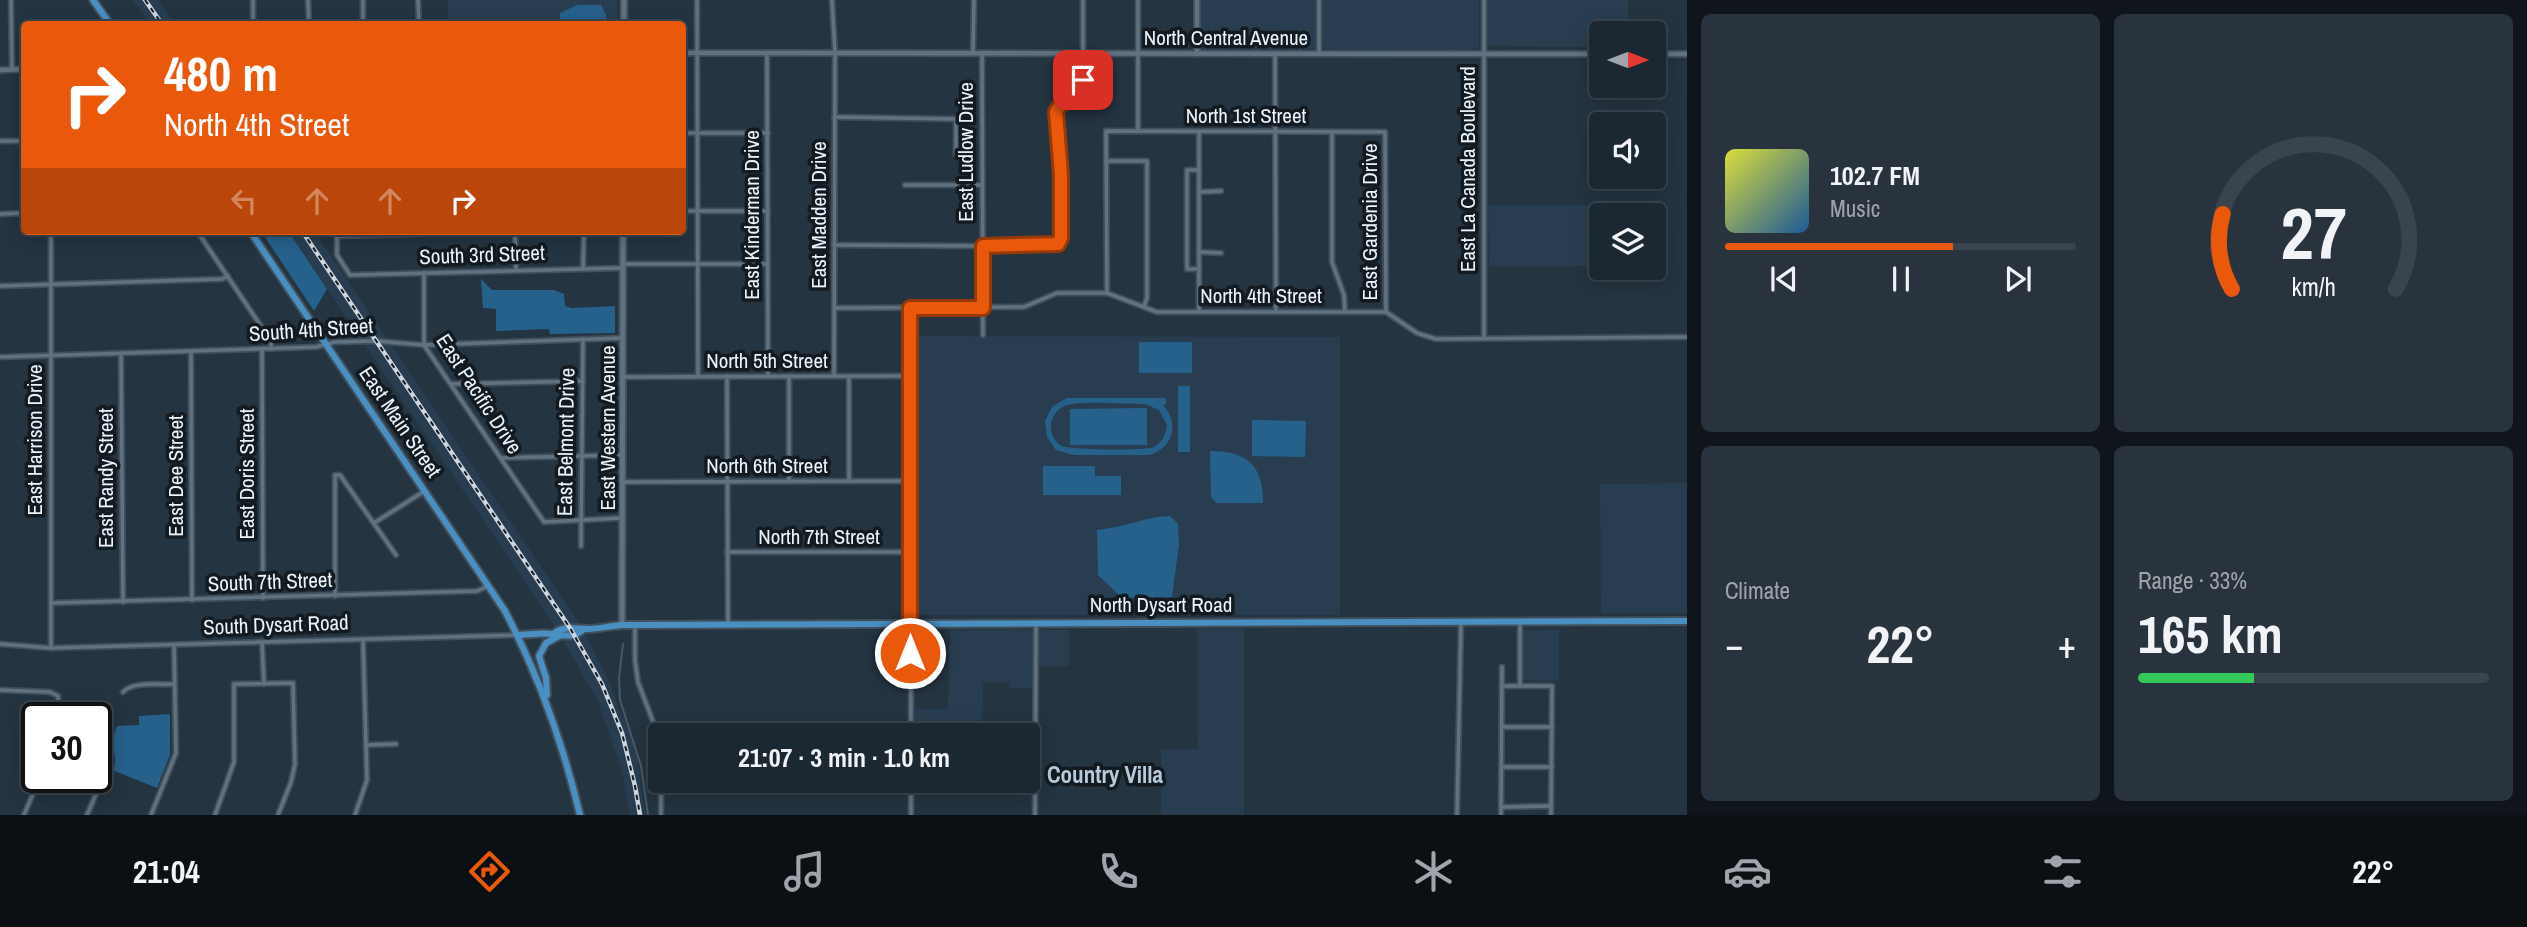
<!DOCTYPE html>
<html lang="en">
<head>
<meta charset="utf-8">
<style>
	body { margin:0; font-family:"Archivo Narrow",sans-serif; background:#28333d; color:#f1f3f6; height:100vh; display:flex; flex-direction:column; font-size:26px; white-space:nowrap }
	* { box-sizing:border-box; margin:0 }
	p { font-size:23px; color:#a0a5ab }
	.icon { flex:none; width:38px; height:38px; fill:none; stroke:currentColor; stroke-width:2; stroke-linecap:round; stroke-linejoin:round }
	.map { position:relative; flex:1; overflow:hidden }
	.panel { display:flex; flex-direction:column; gap:14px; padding:14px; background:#0f151b; width:840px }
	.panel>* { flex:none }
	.banner { position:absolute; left:21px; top:21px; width:665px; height:214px; border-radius:7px; box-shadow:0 4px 18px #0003,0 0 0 2px #39444d; background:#ea580c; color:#fff; overflow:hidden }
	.needle { width:46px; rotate:90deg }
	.tools { position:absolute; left:1589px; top:21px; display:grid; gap:14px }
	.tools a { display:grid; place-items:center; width:77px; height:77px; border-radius:7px; background:#1b2731; box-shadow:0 4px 18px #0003,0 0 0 2px #39444d; font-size:35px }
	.speed { position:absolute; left:21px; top:702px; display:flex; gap:14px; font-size:35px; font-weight:700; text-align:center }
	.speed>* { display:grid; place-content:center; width:91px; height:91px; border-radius:50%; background:#1b2731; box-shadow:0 4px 18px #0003,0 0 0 2px #39444d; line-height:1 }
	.speed .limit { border:4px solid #111; border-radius:10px; background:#fff; color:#111 }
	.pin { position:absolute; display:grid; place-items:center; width:60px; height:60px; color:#fff; margin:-30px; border-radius:14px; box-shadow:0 4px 10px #0006 }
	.me { position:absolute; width:77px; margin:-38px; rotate:0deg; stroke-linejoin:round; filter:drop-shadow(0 0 5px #0008) }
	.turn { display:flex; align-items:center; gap:24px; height:147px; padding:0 28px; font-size:32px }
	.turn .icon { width:91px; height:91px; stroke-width:2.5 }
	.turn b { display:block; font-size:49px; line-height:60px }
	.lanes { display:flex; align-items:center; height:66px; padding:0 28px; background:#0003; justify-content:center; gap:35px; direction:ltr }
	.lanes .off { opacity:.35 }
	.big { font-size:52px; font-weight:800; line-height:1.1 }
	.panel .card { flex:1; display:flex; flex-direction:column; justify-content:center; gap:10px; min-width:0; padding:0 24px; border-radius:10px; background:#28333d }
	.panel .dial { align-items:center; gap:0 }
	.dial svg { height:182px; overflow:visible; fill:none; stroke:#39444d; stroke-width:7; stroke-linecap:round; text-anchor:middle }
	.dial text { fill:#f1f3f6; stroke:none }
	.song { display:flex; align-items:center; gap:21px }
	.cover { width:84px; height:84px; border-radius:10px; background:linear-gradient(135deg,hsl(60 70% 55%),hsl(210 70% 35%)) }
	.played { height:7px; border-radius:4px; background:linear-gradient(90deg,#ea580c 65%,#39444d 65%) }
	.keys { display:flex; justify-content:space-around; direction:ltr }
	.heat { display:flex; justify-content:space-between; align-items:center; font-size:38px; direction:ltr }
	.charge { height:10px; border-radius:5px; background:linear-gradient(90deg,#34c759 33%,#39444d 0) }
	.panel .tiles { flex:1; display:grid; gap:14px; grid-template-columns:repeat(2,1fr) }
	.trip { position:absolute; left:648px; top:723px; width:392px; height:70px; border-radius:7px; background:#1b2731; box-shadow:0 4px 18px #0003,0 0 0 2px #39444d; font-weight:800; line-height:70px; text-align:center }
	.tabs { display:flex; height:112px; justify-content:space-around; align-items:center; background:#0b1014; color:#a0a5ab }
	.tabs .icon { width:49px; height:49px }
	.tabs .selected { color:#ea580c }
	.tabs b { font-size:32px; color:#f1f3f6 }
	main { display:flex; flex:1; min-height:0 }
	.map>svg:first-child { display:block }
	.built { fill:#283e50 }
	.green { fill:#26618c; fill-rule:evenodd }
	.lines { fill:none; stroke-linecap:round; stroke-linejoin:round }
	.stream { stroke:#485a69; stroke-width:2 }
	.minor-casing { stroke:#414f5a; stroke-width:7 }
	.tertiary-casing { stroke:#414f5a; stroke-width:8 }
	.secondary-casing { stroke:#414f5a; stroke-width:9 }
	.primary-casing { stroke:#414f5a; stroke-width:10 }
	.minor { stroke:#607281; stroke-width:3.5 }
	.tertiary { stroke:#607281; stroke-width:4.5 }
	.secondary { stroke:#607281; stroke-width:5 }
	.primary { stroke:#498fc2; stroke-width:6 }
	.rail-casing { stroke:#cbd6e0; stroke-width:4.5 }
	.rail { stroke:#131a20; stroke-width:2; stroke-dasharray:5; stroke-linecap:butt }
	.route-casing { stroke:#983908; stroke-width:18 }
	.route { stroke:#ea580c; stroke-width:12 }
	.labels { text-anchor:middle; stroke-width:7; stroke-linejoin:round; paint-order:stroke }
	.street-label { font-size:21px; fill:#eaf4fd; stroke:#131a20 }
	.neighbourhood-label { font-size:23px; font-weight:bold; fill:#b6cadb; stroke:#131a20 }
</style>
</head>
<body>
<main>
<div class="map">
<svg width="1687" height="815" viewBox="0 0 1687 815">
	<rect width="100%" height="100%" fill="#243441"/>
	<g class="built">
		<path d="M133,0h25l17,24h-25z"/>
		<rect x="448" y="0" width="169" height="24"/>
		<path d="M1201,0h115v46l-4,3 -108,1 -3,-4z"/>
		<path d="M1322,0h157v47l-8,3h-144l-4,-3z"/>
		<path d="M1487,0h141v33h-27v14l-114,-1z"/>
		<path d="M1488,205h139v10h-26v51h-112z"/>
		<path d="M288,231h26l265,392 28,54 23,58 8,26 7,54h-15l-8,-44 -24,-70 -42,-73z"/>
		<path d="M914,336l426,1v278h-96l-19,-3 -37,3h-272z"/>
		<path d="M1687,483v130h-86l-1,-129z"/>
		<path d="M1244,628v187h-83v-65l37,-1 -1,-120z"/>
		<path d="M950,630h119v36h-37v22h-23v-6h-26l-1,53h-67v-26h33z"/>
		<path d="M1516,630h43v51l-43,-1z"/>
	</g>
	<g class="green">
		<path d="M577,5h24l5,10v9h-46v-11z"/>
		<path d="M261,231h27l39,58 -13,22z"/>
		<path d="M481,279l11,11h62l10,4 1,12 6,2 44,-2v27l-65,1 -1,-5 -53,2v-22l-13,-1z"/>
		<rect x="1139" y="342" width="53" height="31"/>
		<rect x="1178" y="386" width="12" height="66"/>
		<path d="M1067,398h99v6l-3,1c17,18 10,43 -13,50h-77l-17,-5 -9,-13 -2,-16 7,-14zM1145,404l14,6 8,15c-1,9 -4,17 -13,22 -9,4 -84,3 -92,-1 -16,-9 -14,-32 2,-40 12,-6 64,-2 81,-2z"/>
		<path d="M1147,408v37h-77v-36z"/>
		<path d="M1252,420l54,1 -1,36 -53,-1z"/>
		<path d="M1210,451c37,0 53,14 53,52h-46l-6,-6z"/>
		<path d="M1043,466h52v10h26v19h-78z"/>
		<path d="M1170,516l8,8 1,20 -7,53 -50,1 -24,-23 -1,-45c25,-2 48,-13 73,-14z"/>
		<path d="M170,714v41l-13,33 -45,-18 3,-5v-10l-7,-6 9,-23 22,-1v-9z"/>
	</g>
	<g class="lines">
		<path class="stream" d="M623,644l-4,34 1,22 21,66 7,49"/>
		<defs>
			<g id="minor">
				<path d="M11,0l1,70"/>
				<path d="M253,0v24"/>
				<path d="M308,0l1,24"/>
				<path d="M363,0v24"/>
				<path d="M418,0l1,24"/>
				<path d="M697,0l1,376"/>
				<path d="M832,0l3,53 -1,323"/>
				<path d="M1138,0v131"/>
				<path d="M1319,0v53"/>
				<path d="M1484,0v338"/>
				<path d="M767,53l1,323"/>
				<path d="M973,53l1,-53"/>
				<path d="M982,53l1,282"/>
				<path d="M1275,54l1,258"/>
				<path d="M834,117l122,2v35"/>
				<path d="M1332,132v130l12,33 1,16"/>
				<path d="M682,133h86"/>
				<path d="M0,141h24"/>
				<path d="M1106,161h41v137l-3,8"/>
				<path d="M905,185h77"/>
				<path d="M1199,192l22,-1"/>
				<path d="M682,211h86"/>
				<path d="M0,214l24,-1"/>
				<path d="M197,231l74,110v8"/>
				<path d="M337,231v24l13,20 273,-7"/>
				<path d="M515,231l1,39"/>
				<path d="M337,236l178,-5"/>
				<path d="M834,245l149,1 75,-2 3,-6v-63l-5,-63c6,-14 21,-16 27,-29v-83"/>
				<path d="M1199,252l22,1"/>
				<path d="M623,264h145"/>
				<path d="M583,267l1,-36"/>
				<path d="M1199,269h-12v-99h12"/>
				<path d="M424,273v72l120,177 77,-4"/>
				<path d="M0,286l222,-7 6,-3"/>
				<path d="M1107,293l-1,-162 279,1 1,180"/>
				<path d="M835,308l189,-1 33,-14h50l50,19h229l31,21 19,6 251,-2"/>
				<path d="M910,308l1,427"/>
				<path d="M1199,311v-179"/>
				<path d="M262,349l1,249"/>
				<path d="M191,352l1,248"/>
				<path d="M121,353l2,249"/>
				<path d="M0,357l316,-10 19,-5 41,-1 48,4 198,-7"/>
				<path d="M727,376l1,248"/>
				<path d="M849,376v105"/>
				<path d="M624,377l286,-1"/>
				<path d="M452,384l131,-3"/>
				<path d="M501,458l121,-3"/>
				<path d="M789,481v-105"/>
				<path d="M624,482l286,-1"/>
				<path d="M374,523l49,-31"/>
				<path d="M581,546l2,-207"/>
				<path d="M727,552h183"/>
				<path d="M335,596v-121h5l56,80"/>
				<path d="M51,603l426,-12 11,-5"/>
				<path d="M1520,622v64"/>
				<path d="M635,626v34l3,22 22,58"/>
				<path d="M262,643l2,41"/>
				<path d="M0,644l51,4 464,-13"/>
				<path d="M51,648v-417"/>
				<path d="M1502,686h50l-1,129"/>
				<path d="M0,690l50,2 8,4 1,22"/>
				<path d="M123,692c10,-11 36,-7 51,-8"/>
				<path d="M1502,727h50"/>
				<path d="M366,745l30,-1"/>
				<path d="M1502,767h50"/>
				<path d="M661,780v35"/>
				<path d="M911,780v35"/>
				<path d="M1502,807l49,-1"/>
				<path d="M24,815l16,-38"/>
				<path d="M87,815l22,-51v-8l-13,-6"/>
				<path d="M151,815l25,-62 -2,-108"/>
				<path d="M215,815l19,-53v-78l59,-1 2,81 -4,18 -13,33"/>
				<path d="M355,815l12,-35 -4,-140"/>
				<path d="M1035,815l1,-192"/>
				<path d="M1457,815l4,-193"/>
				<path d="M1501,815l1,-148"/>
			</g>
			<g id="tertiary">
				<path d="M1197,0v54"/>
				<path d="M682,53l919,1"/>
				<path d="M1654,54h33"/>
				<path d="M0,70l24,-1"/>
			</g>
			<g id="secondary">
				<path d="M624,24v-24"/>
				<path d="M622,625l1,-394"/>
			</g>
			<g id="primary">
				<path d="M93,0l17,24"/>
				<path d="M250,231l255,380c34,65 58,133 75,204"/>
				<path d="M553,634c11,-9 22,-5 34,-5 11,0 23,-3 35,-4l1065,-4"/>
				<path d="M517,635c11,0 24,-3 35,-1 11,1 22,5 32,-5"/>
				<path d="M547,695l-1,-17 -7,-22 7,-13 13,-7"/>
			</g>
		</defs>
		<use href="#minor" class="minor-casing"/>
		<use href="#tertiary" class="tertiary-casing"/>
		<use href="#secondary" class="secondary-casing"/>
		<use href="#primary" class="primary-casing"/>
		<use href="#minor" class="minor"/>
		<use href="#tertiary" class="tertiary"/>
		<use href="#secondary" class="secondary"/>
		<use href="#primary" class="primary"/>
		<defs>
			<g id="rail">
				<path d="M145,0l17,24"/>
				<path d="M302,231l268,397 32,56 20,49 13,53 5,29"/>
			</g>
		</defs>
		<use href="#rail" class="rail-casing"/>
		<use href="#rail" class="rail"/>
	</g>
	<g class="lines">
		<defs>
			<path id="route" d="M910,653v-345h73v-62l75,-2 3,-6v-63l-5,-63c6,-14 23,-16 27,-32"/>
		</defs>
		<use href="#route" class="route-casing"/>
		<use href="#route" class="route"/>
	</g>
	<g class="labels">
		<g class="street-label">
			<text x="1226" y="45">North Central Avenue</text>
			<text x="1246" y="123">North 1st Street</text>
			<text transform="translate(966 152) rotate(-90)" y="7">East Ludlow Drive</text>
			<text transform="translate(1468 169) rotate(-90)" y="7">East La Canada Boulevard</text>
			<text transform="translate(752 215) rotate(-90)" y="7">East Kinderman Drive</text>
			<text transform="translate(819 215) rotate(-90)" y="7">East Madden Drive</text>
			<text transform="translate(1370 222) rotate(-90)" y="7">East Gardenia Drive</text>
			<text transform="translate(482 255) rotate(-2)" y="7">South 3rd Street</text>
			<text x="1261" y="303">North 4th Street</text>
			<text transform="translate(311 330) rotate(-4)" y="7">South 4th Street</text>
			<text x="767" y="368">North 5th Street</text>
			<text transform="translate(479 394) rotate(57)" y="7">East Pacific Drive</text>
			<text transform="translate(400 422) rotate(56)" y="7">East Main Street</text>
			<text transform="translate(608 428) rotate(-90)" y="7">East Western Avenue</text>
			<text transform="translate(35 440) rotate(-90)" y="7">East Harrison Drive</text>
			<text transform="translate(566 442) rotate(-89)" y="7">East Belmont Drive</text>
			<text x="767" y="473">North 6th Street</text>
			<text transform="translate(247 474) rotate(-90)" y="7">East Doris Street</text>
			<text transform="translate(176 476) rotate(-90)" y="7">East Dee Street</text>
			<text transform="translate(106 478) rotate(-90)" y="7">East Randy Street</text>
			<text x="819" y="544">North 7th Street</text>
			<text transform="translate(270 582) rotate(-2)" y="7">South 7th Street</text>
			<text x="1161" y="612">North Dysart Road</text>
			<text transform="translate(276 625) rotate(-2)" y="7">South Dysart Road</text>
		</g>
		<g class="neighbourhood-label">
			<text x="1105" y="783">Country Villa</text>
		</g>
	</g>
</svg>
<div class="tools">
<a><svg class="needle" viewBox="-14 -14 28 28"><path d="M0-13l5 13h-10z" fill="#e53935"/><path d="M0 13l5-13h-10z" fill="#a0a5ab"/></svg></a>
<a><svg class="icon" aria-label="sound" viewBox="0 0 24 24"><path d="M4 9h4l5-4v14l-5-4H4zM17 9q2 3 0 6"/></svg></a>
<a><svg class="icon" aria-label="layers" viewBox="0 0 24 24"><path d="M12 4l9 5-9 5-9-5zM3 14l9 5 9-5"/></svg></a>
</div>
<div class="speed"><div class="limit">30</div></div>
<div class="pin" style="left:1083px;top:80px;background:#d93025"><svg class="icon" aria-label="arrive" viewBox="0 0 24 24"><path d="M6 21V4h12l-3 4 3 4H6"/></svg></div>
<svg class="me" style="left:910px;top:653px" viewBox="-20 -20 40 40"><circle r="17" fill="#ea580c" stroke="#fff" stroke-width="3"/><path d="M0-11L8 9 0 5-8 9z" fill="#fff"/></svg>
<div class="trip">21:07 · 3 min · 1.0 km</div>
<div class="banner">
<div class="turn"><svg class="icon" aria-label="right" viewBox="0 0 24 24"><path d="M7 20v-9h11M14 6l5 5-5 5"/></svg><div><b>480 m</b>North 4th Street</div></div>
<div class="lanes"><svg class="icon off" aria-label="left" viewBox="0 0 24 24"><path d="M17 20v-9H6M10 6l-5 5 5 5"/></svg><svg class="icon off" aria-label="ahead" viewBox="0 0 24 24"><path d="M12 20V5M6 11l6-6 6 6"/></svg><svg class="icon off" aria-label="ahead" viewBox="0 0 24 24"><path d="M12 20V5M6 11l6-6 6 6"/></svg><svg class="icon" aria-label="right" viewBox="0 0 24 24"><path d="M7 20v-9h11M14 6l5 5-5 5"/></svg></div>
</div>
</div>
<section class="panel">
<div class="tiles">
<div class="card">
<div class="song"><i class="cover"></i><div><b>102.7 FM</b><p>Music</p></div></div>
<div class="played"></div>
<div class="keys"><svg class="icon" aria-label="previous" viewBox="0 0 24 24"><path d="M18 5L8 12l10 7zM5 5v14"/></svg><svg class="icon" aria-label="pause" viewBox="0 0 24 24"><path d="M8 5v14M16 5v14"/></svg><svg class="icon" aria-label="next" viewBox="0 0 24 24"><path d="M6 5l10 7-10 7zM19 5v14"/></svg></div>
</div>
<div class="card dial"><svg viewBox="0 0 100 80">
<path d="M14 69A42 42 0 1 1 86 69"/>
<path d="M14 69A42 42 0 0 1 10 36" stroke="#ea580c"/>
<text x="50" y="56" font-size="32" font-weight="700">27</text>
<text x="50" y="72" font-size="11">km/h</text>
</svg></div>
<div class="card"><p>Climate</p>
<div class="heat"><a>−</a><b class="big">22°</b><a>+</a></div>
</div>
<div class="card"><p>Range · 33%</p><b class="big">165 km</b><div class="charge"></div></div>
</div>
</section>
</main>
<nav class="tabs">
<b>21:04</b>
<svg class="icon selected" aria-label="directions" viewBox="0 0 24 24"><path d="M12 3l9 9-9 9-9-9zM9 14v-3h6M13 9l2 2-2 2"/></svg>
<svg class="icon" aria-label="music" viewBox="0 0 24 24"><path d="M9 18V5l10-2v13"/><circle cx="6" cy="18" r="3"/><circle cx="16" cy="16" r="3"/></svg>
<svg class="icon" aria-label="phone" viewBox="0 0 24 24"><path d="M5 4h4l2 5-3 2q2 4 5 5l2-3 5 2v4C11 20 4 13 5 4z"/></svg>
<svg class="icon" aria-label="climate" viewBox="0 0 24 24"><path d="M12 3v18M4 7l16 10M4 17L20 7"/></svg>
<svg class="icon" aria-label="car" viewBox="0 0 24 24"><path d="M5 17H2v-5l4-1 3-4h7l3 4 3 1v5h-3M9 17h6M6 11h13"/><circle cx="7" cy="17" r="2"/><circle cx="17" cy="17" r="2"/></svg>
<svg class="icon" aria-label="filters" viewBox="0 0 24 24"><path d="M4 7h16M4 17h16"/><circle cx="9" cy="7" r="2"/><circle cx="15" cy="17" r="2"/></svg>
<b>22°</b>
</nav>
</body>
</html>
